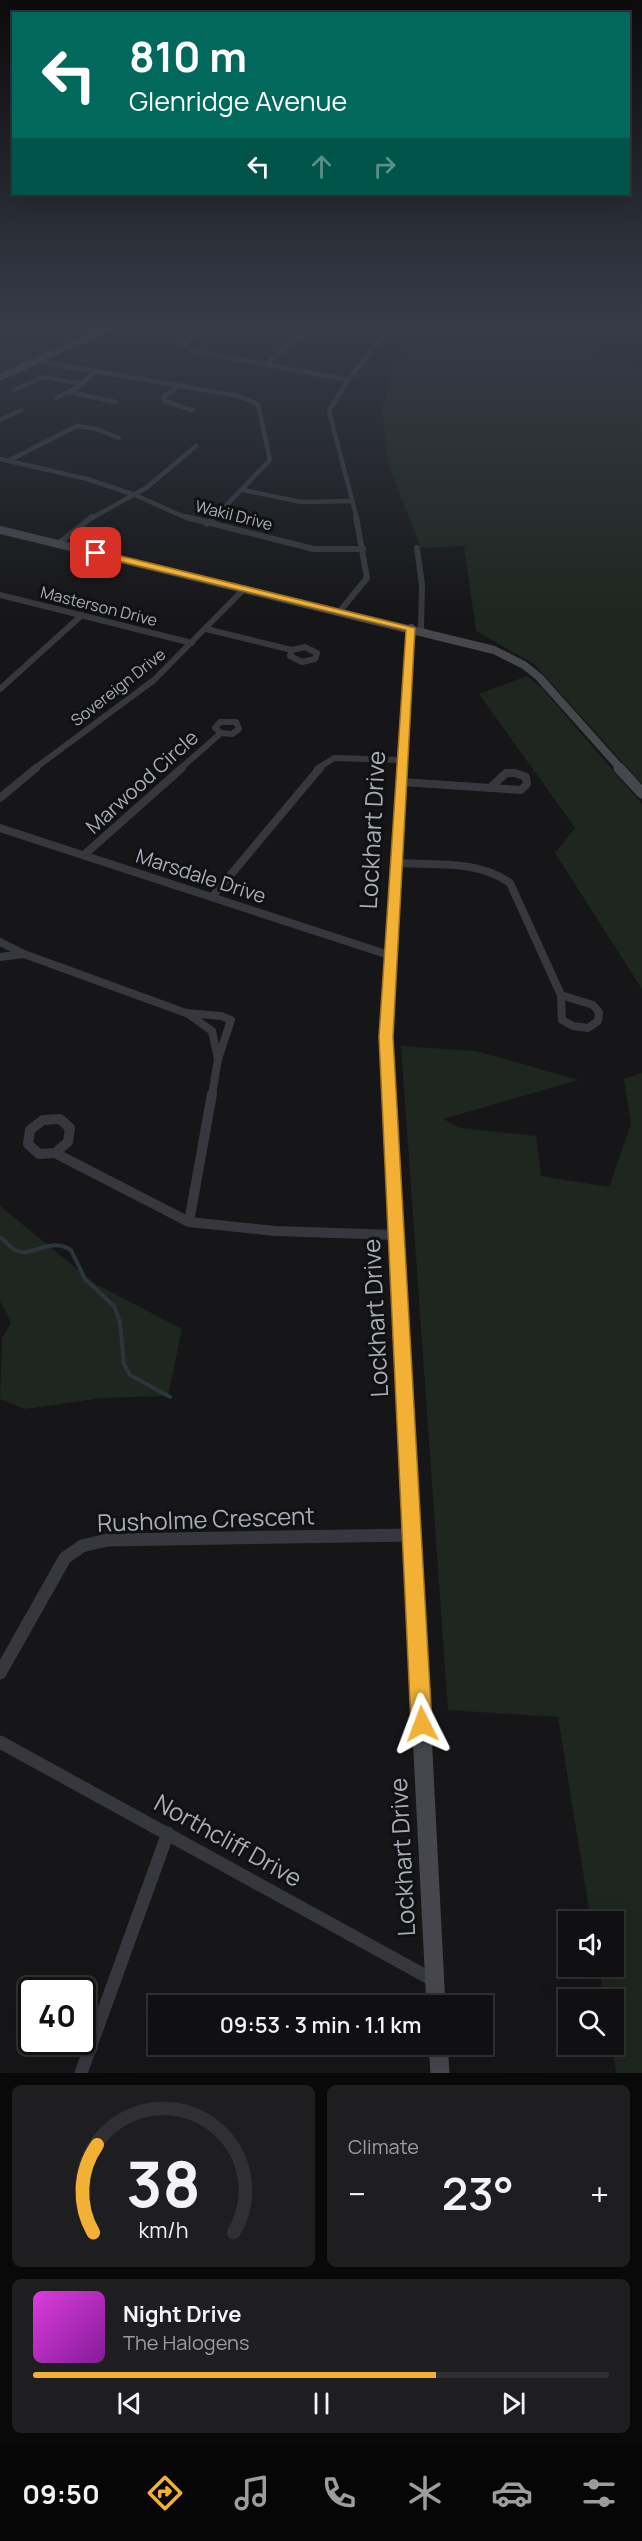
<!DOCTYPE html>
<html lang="en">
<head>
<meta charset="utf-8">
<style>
	body { margin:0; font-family:Manrope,sans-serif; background:#1e1e20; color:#f1f3f6; height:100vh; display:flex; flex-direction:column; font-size:22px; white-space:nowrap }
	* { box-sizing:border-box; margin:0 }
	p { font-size:20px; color:#9c9d9f }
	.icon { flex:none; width:33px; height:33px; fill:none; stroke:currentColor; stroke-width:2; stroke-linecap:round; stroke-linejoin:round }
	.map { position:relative; height:2073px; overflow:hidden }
	.details { display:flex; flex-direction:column; gap:12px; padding:12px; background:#09090a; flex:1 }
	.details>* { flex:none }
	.guide { position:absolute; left:12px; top:12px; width:618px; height:183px; border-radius:0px; box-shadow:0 6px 24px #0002,0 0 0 2px #303032; background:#00695c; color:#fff; overflow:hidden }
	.tools { position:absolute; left:558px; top:1911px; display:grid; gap:12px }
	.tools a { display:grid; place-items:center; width:66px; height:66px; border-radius:0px; background:#101012; box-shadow:0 6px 24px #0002,0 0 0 2px #303032; font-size:30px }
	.speed { position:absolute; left:18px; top:1977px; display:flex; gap:12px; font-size:30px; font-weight:700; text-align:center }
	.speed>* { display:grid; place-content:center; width:78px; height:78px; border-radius:50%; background:#101012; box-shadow:0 6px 24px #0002,0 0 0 2px #303032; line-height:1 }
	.speed .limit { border:3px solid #111; border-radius:9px; background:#fff; color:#111 }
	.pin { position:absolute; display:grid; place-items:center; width:51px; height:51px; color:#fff; margin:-26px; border-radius:12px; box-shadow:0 3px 9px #0006 }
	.me { position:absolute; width:66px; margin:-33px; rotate:357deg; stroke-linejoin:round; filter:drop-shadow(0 0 4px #0008) }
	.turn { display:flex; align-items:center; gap:21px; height:126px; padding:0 18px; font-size:27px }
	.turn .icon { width:78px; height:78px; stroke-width:2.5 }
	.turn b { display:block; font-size:42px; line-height:51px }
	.lanes { display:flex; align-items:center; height:57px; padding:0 18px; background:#0003; justify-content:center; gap:30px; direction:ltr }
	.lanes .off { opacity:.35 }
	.big { font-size:45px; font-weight:600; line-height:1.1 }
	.details .tile { flex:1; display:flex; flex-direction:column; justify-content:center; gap:9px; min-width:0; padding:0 21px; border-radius:9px; background:#1e1e20 }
	.details .dial { align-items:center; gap:0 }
	.dial svg { height:156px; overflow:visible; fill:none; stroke:#303032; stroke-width:7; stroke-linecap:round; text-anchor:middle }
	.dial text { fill:#f1f3f6; stroke:none }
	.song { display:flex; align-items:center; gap:18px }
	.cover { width:72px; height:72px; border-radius:9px; background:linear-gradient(135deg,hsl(300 70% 55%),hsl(290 70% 35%)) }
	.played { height:6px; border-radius:3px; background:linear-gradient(90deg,#f2b134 70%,#303032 70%) }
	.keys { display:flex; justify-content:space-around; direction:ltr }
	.heat { display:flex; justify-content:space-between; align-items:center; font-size:33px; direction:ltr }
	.details .tiles { flex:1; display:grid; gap:12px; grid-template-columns:1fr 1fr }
	.tile:last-child { grid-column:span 2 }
	.trip { position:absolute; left:148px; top:1995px; width:345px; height:60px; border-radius:0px; background:#101012; box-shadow:0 6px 24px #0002,0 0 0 2px #303032; font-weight:600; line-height:60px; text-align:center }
	.tabs { display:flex; height:96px; justify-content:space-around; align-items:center; background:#060607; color:#9c9d9f }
	.tabs .icon { width:42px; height:42px }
	.tabs .selected { color:#f2b134 }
	.tabs b { font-size:27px; color:#f1f3f6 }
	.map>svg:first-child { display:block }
	.green { fill:#1e261f }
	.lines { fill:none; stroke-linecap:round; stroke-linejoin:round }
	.stream { stroke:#2c353c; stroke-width:4 }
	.street-far4 { stroke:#37383d; stroke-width:4.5 }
	.street-far3 { stroke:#37383d; stroke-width:6 }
	.street-far2 { stroke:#37383d; stroke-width:8 }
	.street-far1 { stroke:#37383d; stroke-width:10 }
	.street { stroke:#37383d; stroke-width:13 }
	.secondary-far4 { stroke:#45474d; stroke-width:7 }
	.secondary-far3 { stroke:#45474d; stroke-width:8 }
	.secondary-far2 { stroke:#45474d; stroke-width:11 }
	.secondary-far1 { stroke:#45474d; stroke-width:14 }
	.secondary { stroke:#45474d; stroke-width:19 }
	.route { fill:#f2b134; stroke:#9d7322; stroke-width:1.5 }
	.labels { text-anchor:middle; stroke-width:6; stroke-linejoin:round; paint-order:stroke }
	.far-street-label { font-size:16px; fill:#a8adb8; stroke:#111113 }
	.street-label { font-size:20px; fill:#a8adb8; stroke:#111113 }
	.near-street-label { font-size:24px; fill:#a8adb8; stroke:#111113 }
</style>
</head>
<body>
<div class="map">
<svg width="642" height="2073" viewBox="0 0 642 2073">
	<rect width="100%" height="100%" fill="#161618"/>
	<g class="green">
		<path d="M425,325h210l-24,5 -6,10 -19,11 56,18v415l-108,-120 -58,-33 -12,-85 -43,2 -33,-84 -6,-56 11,-43z"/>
		<path d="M0,336l57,11 -57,24z"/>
		<path d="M527,676l15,12 100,116v185l-87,-136 20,-25 -96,-134z"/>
		<path d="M401,1046l75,5 103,29 -136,39 18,9 75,8 5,40 68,11 22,-63 -7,-45 18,-6v1000h-26l-4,-28 2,-45 -10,-1 -5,-32 15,-1v-44l-23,-1 -33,-204 -110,-7z"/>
		<path d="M0,1206l94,77 88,46 -14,67 -66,2 -77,11 -25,-10 2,-61 9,-15 -11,-23z"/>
	</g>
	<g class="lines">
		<path class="stream" d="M0,1237c5,4 10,10 15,13 17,9 32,-14 56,0l14,29 29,27 6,16 4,42 6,11 40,22"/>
		<g class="street-far4">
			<path d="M93,325l15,3"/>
			<path d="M218,325l-11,2 -25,16 12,8 154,29"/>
			<path d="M342,325l44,8"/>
			<path d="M36,361l203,35 19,8 12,56 -57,59"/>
			<path d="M266,364l47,-39"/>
			<path d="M180,385l-16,12v4l29,9"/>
			<path d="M14,390l29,-13 40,7"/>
			<path d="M69,392l47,10"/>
			<path d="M56,398l22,-11 18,-17"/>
			<path d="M0,420l21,-10"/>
			<path d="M0,459l87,20 48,16 54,24"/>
			<path d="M8,461l69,-35 19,3 23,9"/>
			<path d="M243,490l58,12 52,-1"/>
			<path d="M90,519l56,-31 50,-42"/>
			<path d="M357,519l-28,-108 19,-31 44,-55"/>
		</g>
		<g class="street-far3">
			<path d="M186,517l128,32h49"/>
			<path d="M207,524l7,-7"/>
			<path d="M58,544l34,-27"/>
			<path d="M417,548l5,37 -1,45"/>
			<path d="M0,595l192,48"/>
			<path d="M340,611l27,-33 -11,-61"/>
			<path d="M206,629l86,21"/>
			<path d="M305,647l12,6 -2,6 -13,3 -12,-6 2,-6z"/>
			<path d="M0,689l82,-74"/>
			<path d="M220,722h16l3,7 -7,5 -11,-1 -6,-5z"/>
			<path d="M34,769l120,-89 91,-92"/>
			<path d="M180,769l41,-36"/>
			<path d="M317,769l17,-11 68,2"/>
		</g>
		<g class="street-far2">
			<path d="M402,782l119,8 6,-6 -1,-7 -11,-4h-9l-15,14"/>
			<path d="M0,798l36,-30"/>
			<path d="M0,828l392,128"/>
			<path d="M84,855l98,-87"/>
			<path d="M398,863c38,2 80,-3 112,20l51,112"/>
			<path d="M212,897l108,-129"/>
			<path d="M0,942l24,12 162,59 35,3 10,4 -13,39 -6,36"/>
			<path d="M0,957l24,-3"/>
			<path d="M561,995l32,10 6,7 -1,9 -10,7 -15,-2 -11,-6z"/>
			<path d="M187,1013l25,18 6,28"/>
		</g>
		<g class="street-far1">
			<path d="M60,1119l10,9 -2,14 -13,11 -16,1 -11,-10 2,-14 13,-10z"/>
			<path d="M55,1153l134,69 86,9 122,4"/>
			<path d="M189,1222l23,-128"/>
		</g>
		<g class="street">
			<path d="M0,1673l65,-115 17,-12 25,-6 305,-5"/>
			<path d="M0,1742l433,238"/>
			<path d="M81,2073l87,-240"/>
		</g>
		<path class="secondary-far4" d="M0,377l115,-52"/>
		<g class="secondary-far3">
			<path d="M0,530l494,120 30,15 15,12 82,92"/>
			<path d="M402,769l9,-141"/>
		</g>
		<g class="secondary-far2">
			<path d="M619,768l23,25"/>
			<path d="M389,1095l-3,-58 16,-269"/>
		</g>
		<path class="secondary-far1" d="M389,1094l22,426"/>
		<g class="secondary">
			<path d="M411,1519l25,487"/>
			<path d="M438,2044l2,29"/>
		</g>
	</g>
	<linearGradient id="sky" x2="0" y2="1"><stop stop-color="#0c0c0d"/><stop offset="0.53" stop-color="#363c48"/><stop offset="1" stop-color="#363c48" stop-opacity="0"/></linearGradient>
	<rect width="642" height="616" fill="url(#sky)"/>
	<path class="route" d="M96,550l319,78 -22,409 39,687 -3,7 -7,3 -7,-3 -4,-7 -32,-687 27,-407 -313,-75 -1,-2z"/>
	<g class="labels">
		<g class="far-street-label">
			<text transform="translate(234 515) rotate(14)" y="6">Wakil Drive</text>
			<text transform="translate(99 606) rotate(14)" y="6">Masterson Drive</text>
			<text transform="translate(118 687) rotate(-38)" y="6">Sovereign Drive</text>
		</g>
		<g class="street-label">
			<text transform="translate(142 782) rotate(-42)" y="7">Marwood Circle</text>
			<text transform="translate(201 876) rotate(18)" y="7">Marsdale Drive</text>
		</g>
		<g class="near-street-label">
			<text transform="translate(373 830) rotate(-87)" y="8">Lockhart Drive</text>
			<text transform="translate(376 1318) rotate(-93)" y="8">Lockhart Drive</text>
			<text transform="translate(206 1520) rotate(-2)" y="8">Rusholme Crescent</text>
			<text transform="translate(228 1841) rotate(29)" y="8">Northcliff Drive</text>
			<text transform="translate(403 1857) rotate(-93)" y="8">Lockhart Drive</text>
		</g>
	</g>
</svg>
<div class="tools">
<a><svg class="icon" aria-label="sound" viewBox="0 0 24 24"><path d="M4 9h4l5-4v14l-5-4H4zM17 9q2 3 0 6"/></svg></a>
<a><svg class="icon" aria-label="search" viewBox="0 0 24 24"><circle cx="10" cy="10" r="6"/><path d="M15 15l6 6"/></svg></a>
</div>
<div class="speed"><div class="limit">40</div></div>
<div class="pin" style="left:96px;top:553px;background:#d93025"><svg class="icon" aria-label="arrive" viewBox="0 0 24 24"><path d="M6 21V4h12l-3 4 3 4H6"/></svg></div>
<svg class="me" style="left:422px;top:1724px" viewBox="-20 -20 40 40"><path d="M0-17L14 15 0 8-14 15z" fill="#f2b134" stroke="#fff" stroke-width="4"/></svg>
<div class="trip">09:53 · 3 min · 1.1 km</div>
<div class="guide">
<div class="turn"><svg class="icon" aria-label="left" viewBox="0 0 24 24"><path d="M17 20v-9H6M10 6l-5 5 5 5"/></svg><div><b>810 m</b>Glenridge Avenue</div></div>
<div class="lanes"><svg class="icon" aria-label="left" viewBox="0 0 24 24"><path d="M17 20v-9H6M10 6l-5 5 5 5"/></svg><svg class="icon off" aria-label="ahead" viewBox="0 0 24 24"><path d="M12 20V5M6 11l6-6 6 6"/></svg><svg class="icon off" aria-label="right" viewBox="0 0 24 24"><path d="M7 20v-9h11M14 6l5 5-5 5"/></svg></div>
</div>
</div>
<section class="details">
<div class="tiles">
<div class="tile dial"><svg viewBox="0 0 100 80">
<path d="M14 69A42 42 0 1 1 86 69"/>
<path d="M14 69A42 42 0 0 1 16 24" stroke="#f2b134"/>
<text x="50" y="56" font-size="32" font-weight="700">38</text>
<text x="50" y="72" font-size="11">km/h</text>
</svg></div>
<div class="tile"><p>Climate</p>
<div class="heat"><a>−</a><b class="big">23°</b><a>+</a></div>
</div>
<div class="tile">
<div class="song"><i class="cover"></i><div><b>Night Drive</b><p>The Halogens</p></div></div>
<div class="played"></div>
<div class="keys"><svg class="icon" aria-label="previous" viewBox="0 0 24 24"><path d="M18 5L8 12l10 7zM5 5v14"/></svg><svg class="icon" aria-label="pause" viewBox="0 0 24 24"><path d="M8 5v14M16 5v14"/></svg><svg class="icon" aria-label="next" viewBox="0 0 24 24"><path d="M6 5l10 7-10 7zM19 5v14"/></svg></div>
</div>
</div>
</section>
<nav class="tabs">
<b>09:50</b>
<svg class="icon selected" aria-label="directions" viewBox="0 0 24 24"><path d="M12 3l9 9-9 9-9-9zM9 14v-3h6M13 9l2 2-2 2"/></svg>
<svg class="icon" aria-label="music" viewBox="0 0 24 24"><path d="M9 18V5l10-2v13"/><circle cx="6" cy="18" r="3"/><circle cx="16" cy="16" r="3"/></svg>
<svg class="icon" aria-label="phone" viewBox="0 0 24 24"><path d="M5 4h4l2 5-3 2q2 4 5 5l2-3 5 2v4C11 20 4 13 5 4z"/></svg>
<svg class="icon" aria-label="climate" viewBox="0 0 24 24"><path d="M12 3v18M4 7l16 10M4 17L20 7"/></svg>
<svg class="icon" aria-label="car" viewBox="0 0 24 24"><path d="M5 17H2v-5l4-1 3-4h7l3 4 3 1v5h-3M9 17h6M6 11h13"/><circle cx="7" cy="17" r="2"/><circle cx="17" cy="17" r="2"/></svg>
<svg class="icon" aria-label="filters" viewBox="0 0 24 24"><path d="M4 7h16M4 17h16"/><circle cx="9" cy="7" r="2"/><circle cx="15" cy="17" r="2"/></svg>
</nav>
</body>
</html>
